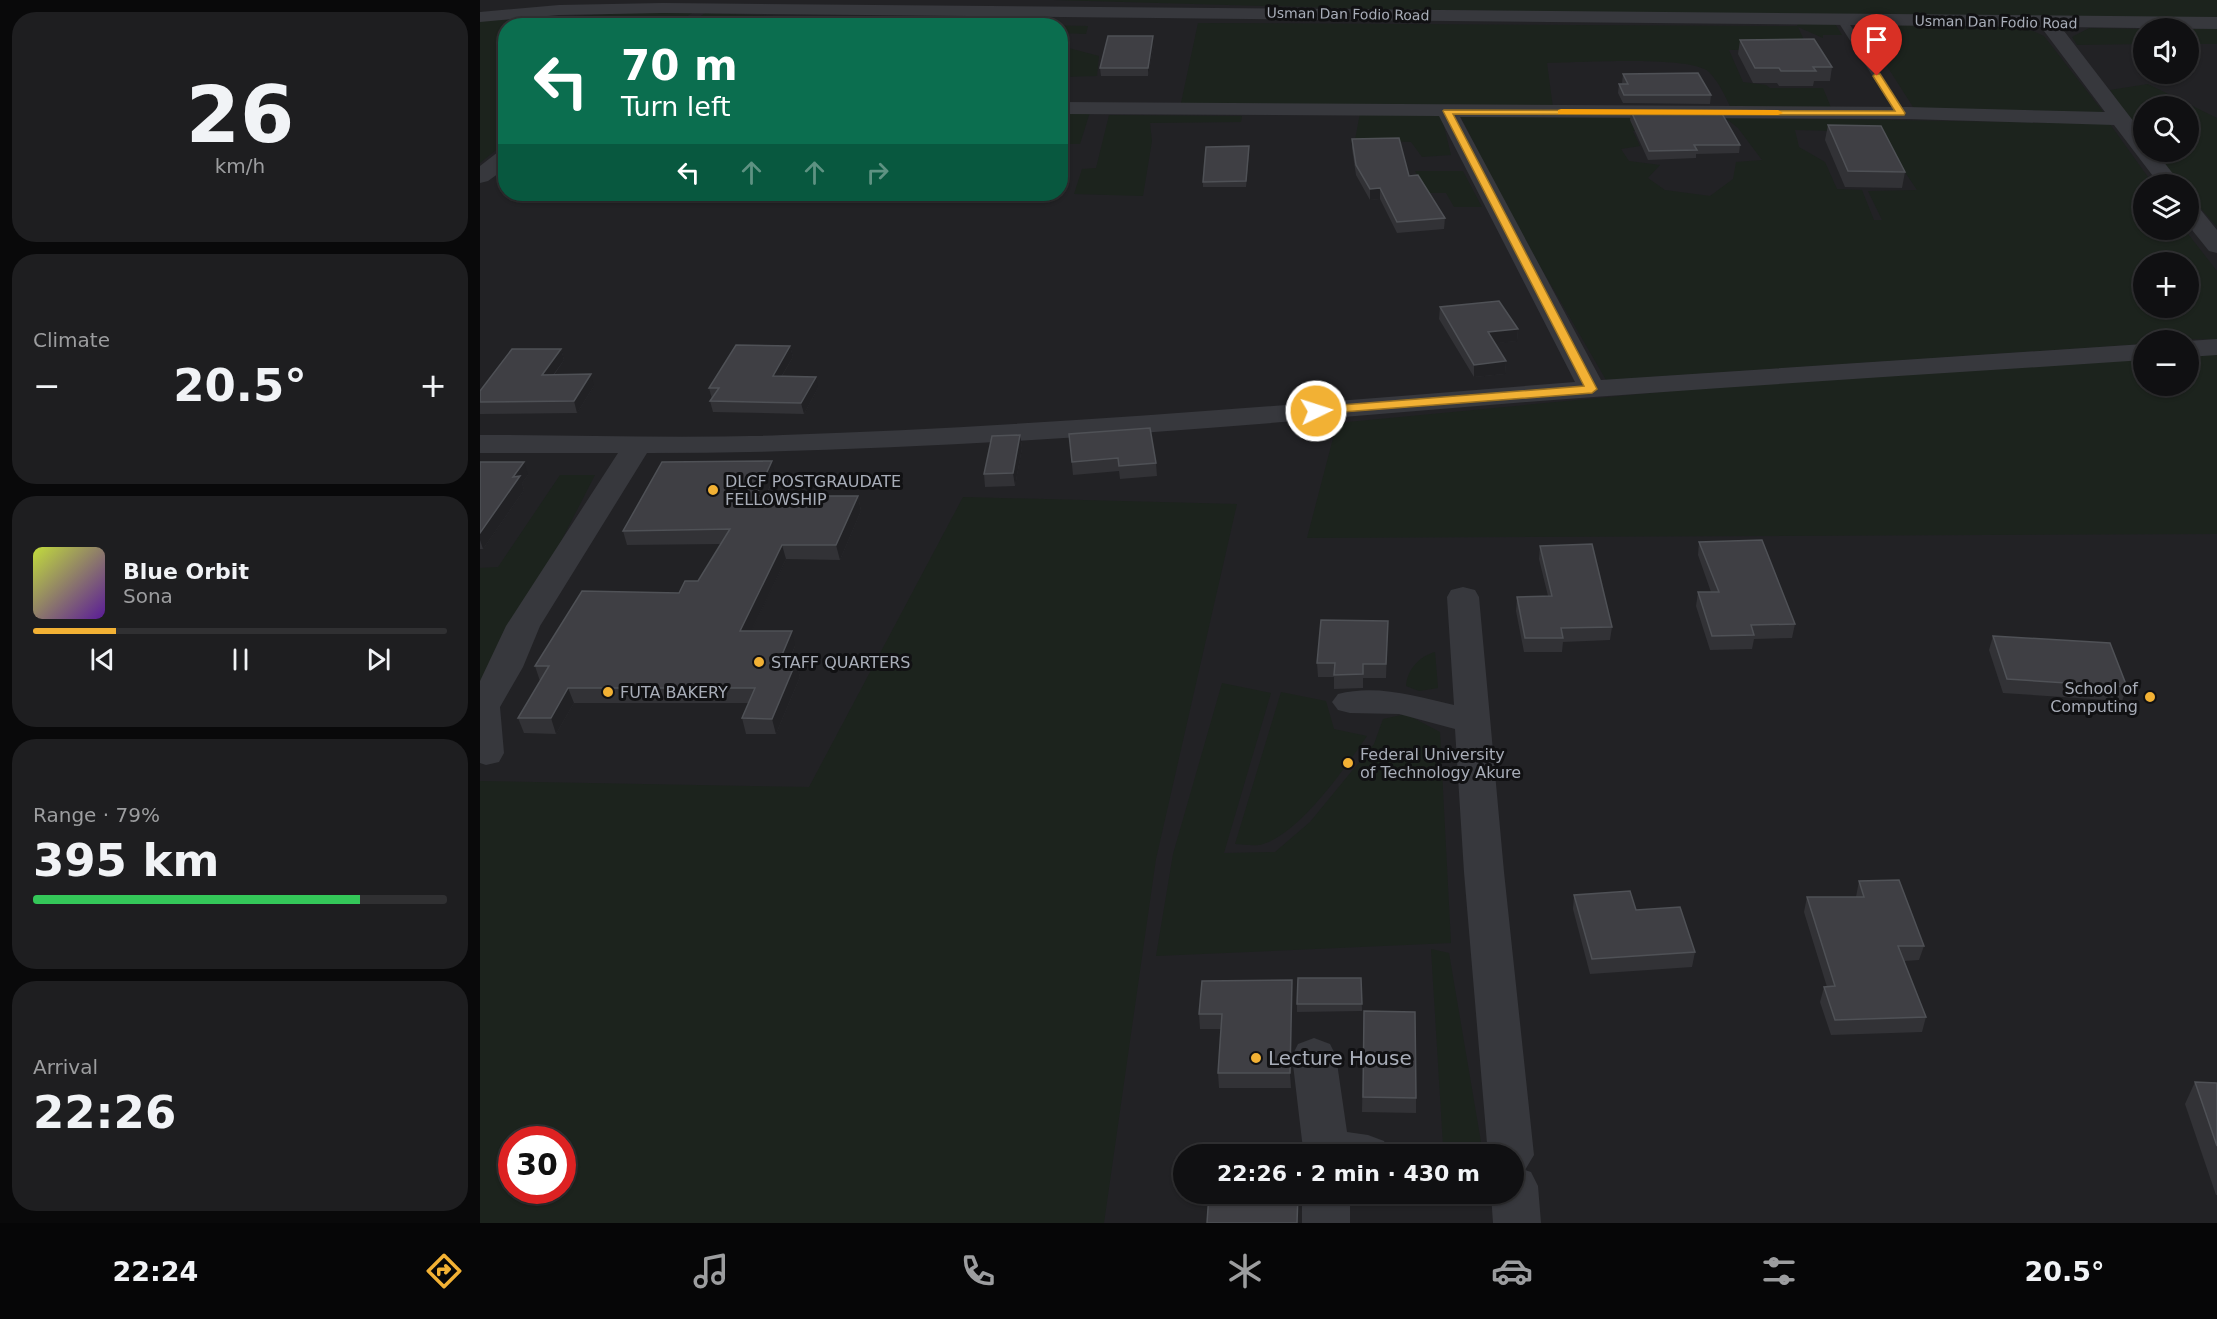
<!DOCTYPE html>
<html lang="en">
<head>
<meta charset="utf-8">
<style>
	body { margin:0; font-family:"DejaVu Sans",sans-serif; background:#1e1e20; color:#f1f3f6; height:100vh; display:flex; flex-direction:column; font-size:22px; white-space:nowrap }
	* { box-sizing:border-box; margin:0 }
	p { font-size:20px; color:#9c9d9f }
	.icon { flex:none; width:33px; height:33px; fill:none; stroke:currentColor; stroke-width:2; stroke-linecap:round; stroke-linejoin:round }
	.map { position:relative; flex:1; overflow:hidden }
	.panel { display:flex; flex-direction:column; gap:12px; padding:12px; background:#09090a; width:480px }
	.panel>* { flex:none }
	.banner { position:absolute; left:18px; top:18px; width:570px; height:183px; border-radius:24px; box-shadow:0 2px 4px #0004,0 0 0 2px #303032; background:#0b6e4f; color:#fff; overflow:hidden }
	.controls { position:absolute; left:1653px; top:18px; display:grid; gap:12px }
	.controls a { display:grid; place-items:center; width:66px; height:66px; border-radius:50%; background:#101012; box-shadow:0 2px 4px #0004,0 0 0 2px #303032; font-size:30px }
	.speed { position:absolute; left:18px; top:1126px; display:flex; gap:12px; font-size:30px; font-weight:700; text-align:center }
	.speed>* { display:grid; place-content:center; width:78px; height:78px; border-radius:50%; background:#101012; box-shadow:0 2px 4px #0004,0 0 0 2px #303032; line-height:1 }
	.speed .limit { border:9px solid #d22; background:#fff; color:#111 }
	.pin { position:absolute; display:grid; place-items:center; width:51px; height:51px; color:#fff; margin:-62px -26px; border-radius:50% 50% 50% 0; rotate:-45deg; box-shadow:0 0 6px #0007 }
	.pin .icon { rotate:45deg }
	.me { position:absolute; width:66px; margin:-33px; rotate:86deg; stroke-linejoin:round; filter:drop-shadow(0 0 4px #0008) }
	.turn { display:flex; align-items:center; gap:21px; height:126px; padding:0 24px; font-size:27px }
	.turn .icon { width:78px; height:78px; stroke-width:2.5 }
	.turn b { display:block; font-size:42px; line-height:51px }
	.lanes { display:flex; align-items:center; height:57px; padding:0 24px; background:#0003; justify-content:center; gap:30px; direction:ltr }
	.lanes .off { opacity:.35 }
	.big { font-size:45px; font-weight:800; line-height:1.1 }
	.panel .tile { flex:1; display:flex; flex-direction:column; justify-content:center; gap:9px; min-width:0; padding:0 21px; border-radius:24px; background:#1e1e20 }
	.panel .dial { align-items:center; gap:0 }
	.dial b { font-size:78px; line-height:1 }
	.song { display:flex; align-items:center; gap:18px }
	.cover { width:72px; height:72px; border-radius:9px; background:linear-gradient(135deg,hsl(70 70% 55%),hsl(270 70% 35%)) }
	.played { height:6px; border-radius:3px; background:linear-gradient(90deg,#f2b134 20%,#303032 20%) }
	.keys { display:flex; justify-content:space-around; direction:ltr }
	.heat { display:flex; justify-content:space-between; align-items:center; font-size:33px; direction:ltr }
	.charge { height:9px; border-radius:4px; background:linear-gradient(90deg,#34c759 79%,#303032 0) }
	.trip { position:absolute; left:693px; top:1144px; width:351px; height:60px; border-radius:30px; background:#101012; box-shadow:0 2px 4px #0004,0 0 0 2px #303032; font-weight:800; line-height:60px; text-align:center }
	.dock { display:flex; height:96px; justify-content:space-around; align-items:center; background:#060607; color:#9c9d9f }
	.dock .icon { width:42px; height:42px }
	.dock .current { color:#f2b134 }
	.dock b { font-size:27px; color:#f1f3f6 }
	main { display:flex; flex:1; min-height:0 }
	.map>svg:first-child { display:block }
	.built { fill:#222225; fill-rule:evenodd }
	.green { fill:#1c231d; fill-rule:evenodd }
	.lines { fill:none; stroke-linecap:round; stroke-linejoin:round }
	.service { fill:#37383d; fill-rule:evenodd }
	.minor { fill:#37383d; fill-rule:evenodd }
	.wall { fill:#323236 }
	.shaded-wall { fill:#212124 }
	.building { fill:#3f3f44; stroke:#4f5156; stroke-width:1.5 }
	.route { fill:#f2b134; stroke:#9d7322; stroke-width:1.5 }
	.slow { fill:#f59e0b }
	.poi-dot { fill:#f2b134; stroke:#111113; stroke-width:2 }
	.labels { text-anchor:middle; stroke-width:6; stroke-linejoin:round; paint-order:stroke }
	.far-street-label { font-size:14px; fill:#a8adb8; stroke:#111113 }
	.poi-label { font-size:16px; fill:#a8adb8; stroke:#111113; text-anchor:start }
	.near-poi-label { font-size:20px; fill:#a8adb8; stroke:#111113; text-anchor:start }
</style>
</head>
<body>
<main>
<section class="panel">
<div class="tile dial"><b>26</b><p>km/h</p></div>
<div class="tile"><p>Climate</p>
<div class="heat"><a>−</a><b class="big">20.5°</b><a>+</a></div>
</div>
<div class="tile">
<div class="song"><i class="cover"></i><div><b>Blue Orbit</b><p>Sona</p></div></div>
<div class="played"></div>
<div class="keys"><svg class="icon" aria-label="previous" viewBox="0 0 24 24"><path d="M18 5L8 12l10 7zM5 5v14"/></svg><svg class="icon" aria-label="pause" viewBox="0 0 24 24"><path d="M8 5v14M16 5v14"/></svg><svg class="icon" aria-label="next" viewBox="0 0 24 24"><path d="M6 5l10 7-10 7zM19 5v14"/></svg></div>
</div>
<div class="tile"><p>Range · 79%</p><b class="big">395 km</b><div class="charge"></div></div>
<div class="tile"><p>Arrival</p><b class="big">22:26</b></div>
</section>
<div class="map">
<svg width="1737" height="1223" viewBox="0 0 1737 1223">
	<rect width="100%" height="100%" fill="#161618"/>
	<path class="built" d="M0,0h1737v1223h-1737zM26,26h554v168h-554zM1664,28h44v46h-44zM1664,106h44v46h-44zM1664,184h44v46h-44zM1664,262h44v46h-44zM1664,340h44v46h-44zM32,1140h50v51h-50zM704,1155h330v39h-330z"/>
	<g class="green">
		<path d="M573,0h1164v21l-844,-12z"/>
		<path d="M215,11l-21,14 -168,1 -1,117 -25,20v-142l169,-9z"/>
		<path d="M225,13l190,8 -3,5h-205z"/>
		<path d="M1319,22h35l8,13h-19v3l-25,-11 10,22 -79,1 14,32 23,3 4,3h53l9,22 -101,-2c-6,-12 -12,-26 -22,-36 -19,-17 -132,-9 -162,-9l6,45 -372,-5 17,-80 599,3z"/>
		<path d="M422,23l186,3 -2,8 -25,-1 -1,-7 -160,-1z"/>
		<path d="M1380,24l151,2 22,5 11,5 60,77 -189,-3z"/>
		<path d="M1609,28l54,1v15l-66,1 -5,-8z"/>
		<path d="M1708,29h29v15h-28z"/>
		<path d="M581,46l38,10 -2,20 -36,1z"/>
		<path d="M1668,84l69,34v109l-28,-32 -1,-11h-8l-27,-32h35v-46h-44l-1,33 -33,-49z"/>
		<path d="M580,112h30l-10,32h-19z"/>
		<path d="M880,113l81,1 10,41 -29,2 -11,-15 -56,-2z"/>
		<path d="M629,115l133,1 -1,6 -91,1 2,18 -9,55 -69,-2 8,-25 14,-1z"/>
		<path d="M981,117h191l9,13 -28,1 7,15 -19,3 8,12 31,4 -12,13 17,12 45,6 23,-17 3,-17 26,-2 -24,-32 -14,-11 386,7 43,60h-9v46h41l32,41v68l-73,1 -1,4 -537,36 -99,-171zM1315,130l83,2 39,58 -49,1 14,29h-8l-12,-30 -25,-1 -12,-27 -26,-15zM1664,262h44v46h-44z"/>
		<path d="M935,171h48l19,36h-28l-8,-14h-19z"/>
		<path d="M1737,347v187l-910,4 30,-115 596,-57 210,-14 1,34h44l1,-37z"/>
		<path d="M80,475h35l-115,224v-131l18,-1z"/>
		<path d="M483,497l274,7 -81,355 -52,364h-624v-442l329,6zM32,1140h50v51h-50z"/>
		<path d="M955,652l3,36 -19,3 -13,-5c1,-17 14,-30 29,-34z"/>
		<path d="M742,683l49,10 -47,160 51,-1 35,-30 64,-78 9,-25 23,-5 34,18 11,211 -295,13 17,-102z"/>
		<path d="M801,692l45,9 8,28 33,7c-22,32 -67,97 -104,108 -8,3 -20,0 -28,0z"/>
		<path d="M951,949l18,4 32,189 -38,3z"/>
	</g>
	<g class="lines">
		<path class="service" d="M1359,18l8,2 59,93 -1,2 -9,-2 -59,-93z"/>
		<g class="minor">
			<path d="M183,3l1554,14v12l-156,-2 83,108v17h12l25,32h-22l-45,-59 -206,-6 -448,-2 141,263 543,-36v16c-206,14 -412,26 -617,42 -293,24 -586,51 -880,51l-107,173 -17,41 -23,40 4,46 -5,9 -13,3 -6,-2v-82l26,-55 112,-173h-138v-18c101,0 202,4 303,0 264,-9 528,-32 792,-53l-136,-266 -379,-2v-12l848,5 197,5 -64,-85 -1378,-14 -104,2 -79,7v-10l79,-7z"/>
			<path d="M26,151v17l-18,13 -8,2v-17l18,-14z"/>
			<path d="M1708,202l8,2 21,26v23l-8,-2 -21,-26z"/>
			<path d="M1737,339v16l-29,2v-16z"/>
			<path d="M983,587l12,3 4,7 25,275 30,283 -9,15 6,2 7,14 3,37h-48l-2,-29h23v-39h-26l-24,-283 -9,-143 -56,-15 -49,-1 -12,-3 -6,-8 6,-8c38,-10 78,2 116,11l-7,-108 4,-7z"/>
			<path d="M834,1038l16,6 6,12 11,76 21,3 16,6 7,14h-85l-3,-6 -11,-93 6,-12z"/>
			<rect x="822" y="1194" width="48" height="29"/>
		</g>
	</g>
	<g class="wall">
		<path d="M1260,40l92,27 -2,14h-16l-1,5h-34l-2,-3h-24l-15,-29z"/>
		<path d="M674,44l-6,32h-47l-1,-8z"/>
		<path d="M1143,74l88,21 -1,9 -87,-1 -5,-10 1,-9h4l-1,-1z"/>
		<path d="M1151,111l109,34 -1,8 -43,1v4l-48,2 -18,-40z"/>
		<path d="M1348,125l77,47 -3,16 -57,-1 -20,-47z"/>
		<path d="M872,139l57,37 36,42 -1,11 -47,4 -17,-34 -10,1 -14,-25 -4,-26z"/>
		<path d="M769,152l-3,35h-43v-5z"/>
		<path d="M960,307l78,22 -1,12 -22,2 11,18 -1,13 -31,3 -35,-58z"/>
		<path d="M310,346l3,11 -11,19 36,12 -14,26 -91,-2 -3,-11 2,-2 -3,-11z"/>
		<path d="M81,349l3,11 -10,15 40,11 -17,27 -97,1v-23z"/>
		<path d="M589,434l87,29 1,13 -37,3 -1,-8 -46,4z"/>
		<path d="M540,435l2,13 -7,38 -30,1 -1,-13z"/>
		<path d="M0,462l48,13 -6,8 2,7 -41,59h-3z"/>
		<path d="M295,475l-9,21h92l3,15 -21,49 -54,-1 -35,72 44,15 -6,16h7l4,15 -24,57h-30l-4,-16 7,-15h-175l-18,31 -32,-1 -6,-15 22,-37 -5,-15 144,-73 19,-12 23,-37 -94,1 -4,-14z"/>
		<path d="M1219,542l96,82 -3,14 -38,1 -2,10 -42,1 -14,-44 2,-14h13l-13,-37z"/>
		<path d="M1060,546l72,81 -2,13 -47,2 -1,10h-38l-8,-41 1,-14 31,-1 -9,-37z"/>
		<path d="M908,621l-2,57h-23v10l-29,1v-12h-16l-1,-14z"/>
		<path d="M1513,636l134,51 -5,14 -119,-8 -14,-43z"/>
		<path d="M1379,881l65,65 -5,14 -15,1 22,56 -4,15 -91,3 -11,-33 4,-15h3l-23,-75 3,-15h49z"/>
		<path d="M1094,895l62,15 59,42 -3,15 -102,7 -17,-65z"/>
		<path d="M881,978l1,33 -65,1v-8z"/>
		<path d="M812,995l-1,93h-72l-1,-15 3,-44h-21l-1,-15z"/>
		<path d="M884,1011l52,87v15l-54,-1z"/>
		<path d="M1715,1082l22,1v112h-1l-31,-91z"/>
	</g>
	<g class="shaded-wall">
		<path d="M673,36l1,8 -6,32v-8z"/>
		<path d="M583,149l1,6 -4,9v-7z"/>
		<path d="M900,188v11l-10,1v-11z"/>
		<path d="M1038,329l-1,12 -29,3v-12z"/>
		<path d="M310,346l3,11 -18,30 -2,-11z"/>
		<path d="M81,349l3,11 -19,26 -3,-11z"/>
		<path d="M1026,361l-1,13 -31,3v-12z"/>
		<path d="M111,374l3,12 -17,27 -3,-12z"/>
		<path d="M336,377l2,11 -14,26 -3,-11z"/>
		<path d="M540,435l2,13 -7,38 -2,-13z"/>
		<path d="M292,461l3,14 -16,35 -3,-14z"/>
		<path d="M44,462l4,13 -6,8 2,7 -41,59 -3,-9v-7l33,-56z"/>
		<path d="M378,496l3,15 -21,49 -4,-15z"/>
		<path d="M302,545l4,14 -42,87 -4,-15z"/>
		<path d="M312,631l3,15 -13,31 -3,-15z"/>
		<path d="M316,662l4,15 -24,57 -4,-15z"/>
		<path d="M88,688l6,15 -18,31 -5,-16z"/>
		<path d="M812,980v15l-1,93 -1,-15z"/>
		<path d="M818,1194v29h-1z"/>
	</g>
	<g class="building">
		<path d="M628,36h45l-5,32h-48z"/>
		<path d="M1334,39l18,28h-19l3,4h-35l-2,-3h-24l-15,-28z"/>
		<path d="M1218,73l13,22h-87l-5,-11h9l-5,-10z"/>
		<path d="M1151,111l90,1 19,33h-46l3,5 -48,1z"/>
		<path d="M1348,125l53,1 24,46 -57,-1z"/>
		<path d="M919,138l10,38 9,-1 27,43 -48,4 -17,-34 -10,1 -14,-24 -4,-26z"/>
		<path d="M769,146l-3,35 -43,1 3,-35z"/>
		<path d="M1019,301l19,28 -30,3 18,29 -32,4 -34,-58z"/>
		<path d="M256,345l54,1 -17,30 43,1 -15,26 -91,-2 9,-13h-10z"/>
		<path d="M32,349h49l-19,26 49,-1 -17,27 -94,1v-11z"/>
		<path d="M670,428l6,35 -37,3 -1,-8 -46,4 -3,-28z"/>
		<path d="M540,435l-7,38 -29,1 8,-38z"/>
		<path d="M292,461l-16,35h102l-22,49h-54l-42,86h52l-13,31h17l-24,57 -30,-1 13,-30h-187l-17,30h-33l31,-52h-14l47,-75 97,2 6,-12h13l32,-52 -107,2 39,-69z"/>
		<path d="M0,462h44l-11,15 7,-1 -40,57z"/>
		<path d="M1282,540l33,84 -44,1 3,10 -42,1 -14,-44h21l-20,-50z"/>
		<path d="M1112,544l20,83 -51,1 2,10h-38l-8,-41 35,-1 -12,-50z"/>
		<path d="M841,620l67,1 -2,43h-23v10l-29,1 1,-12h-18z"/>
		<path d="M1513,636l117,7 17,44 -120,-8z"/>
		<path d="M1419,880l25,66h-26l28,71 -91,3 -11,-33 11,-1 -28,-89h57l-5,-16z"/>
		<path d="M1150,891l6,19 44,-3 15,45 -103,7 -18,-64z"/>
		<path d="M818,978h63l1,26h-65z"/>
		<path d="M812,980l-2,93h-72l4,-59h-23l3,-33z"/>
		<path d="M884,1011l51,1 1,86 -53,-1z"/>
		<path d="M1715,1082l22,1v63z"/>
		<path d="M729,1194h89l-1,29h-90z"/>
	</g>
	<path class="route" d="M1395,74h5l25,39 -1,2 -451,-1 144,275 -5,4 -276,21 -6,-3 6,-4 268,-21 -141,-275 1,-1 451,1 -22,-35z"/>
	<path class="slow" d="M1081,109l217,1 5,3 -5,2 -220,-1v-4z"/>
	<g class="poi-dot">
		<circle cx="233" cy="490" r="6"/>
		<circle cx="279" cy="662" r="6"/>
		<circle cx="128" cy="692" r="6"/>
		<circle cx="1670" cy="697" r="6"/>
		<circle cx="868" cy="763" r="6"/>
		<circle cx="776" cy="1058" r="6"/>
	</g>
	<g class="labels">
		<g class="far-street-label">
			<text transform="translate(868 14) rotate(1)" y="5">Usman Dan Fodio Road</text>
			<text transform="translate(1516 22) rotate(1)" y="5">Usman Dan Fodio Road</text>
		</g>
		<g class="poi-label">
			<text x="245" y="487">DLCF POSTGRAUDATE<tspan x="245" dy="18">FELLOWSHIP</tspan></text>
			<text x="291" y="668">STAFF QUARTERS</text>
			<text x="1658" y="694" text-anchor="end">School of<tspan x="1658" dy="18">Computing</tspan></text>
			<text x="140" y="698">FUTA BAKERY</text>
			<text x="880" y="760">Federal University<tspan x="880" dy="18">of Technology Akure</tspan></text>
		</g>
		<g class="near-poi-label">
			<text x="788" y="1065">Lecture House</text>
		</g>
	</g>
</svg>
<div class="controls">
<a><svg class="icon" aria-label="sound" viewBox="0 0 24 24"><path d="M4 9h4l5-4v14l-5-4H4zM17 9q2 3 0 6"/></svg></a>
<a><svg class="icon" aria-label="search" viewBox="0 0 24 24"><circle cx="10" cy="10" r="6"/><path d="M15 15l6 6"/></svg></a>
<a><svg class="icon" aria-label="layers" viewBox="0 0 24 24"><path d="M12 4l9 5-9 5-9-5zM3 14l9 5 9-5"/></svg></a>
<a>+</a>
<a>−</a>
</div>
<div class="speed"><div class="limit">30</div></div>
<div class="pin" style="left:1397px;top:76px;background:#d93025"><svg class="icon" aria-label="arrive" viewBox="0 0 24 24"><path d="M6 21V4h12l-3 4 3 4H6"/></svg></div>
<svg class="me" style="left:836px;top:411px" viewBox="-20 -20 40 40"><circle r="17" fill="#f2b134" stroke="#fff" stroke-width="3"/><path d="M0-11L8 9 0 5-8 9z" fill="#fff"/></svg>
<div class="trip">22:26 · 2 min · 430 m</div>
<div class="banner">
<div class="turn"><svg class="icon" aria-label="left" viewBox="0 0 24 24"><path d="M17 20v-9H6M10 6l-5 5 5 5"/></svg><div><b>70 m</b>Turn left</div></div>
<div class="lanes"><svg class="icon" aria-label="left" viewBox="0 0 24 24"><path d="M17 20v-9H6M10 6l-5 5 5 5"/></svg><svg class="icon off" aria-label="ahead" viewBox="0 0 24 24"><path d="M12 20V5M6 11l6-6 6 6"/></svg><svg class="icon off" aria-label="ahead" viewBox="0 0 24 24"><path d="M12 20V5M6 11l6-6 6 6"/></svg><svg class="icon off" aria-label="right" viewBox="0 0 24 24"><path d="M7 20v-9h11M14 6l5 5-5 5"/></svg></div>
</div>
</div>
</main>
<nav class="dock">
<b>22:24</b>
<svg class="icon current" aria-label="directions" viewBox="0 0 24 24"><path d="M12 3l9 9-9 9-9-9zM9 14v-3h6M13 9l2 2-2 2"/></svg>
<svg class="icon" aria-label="music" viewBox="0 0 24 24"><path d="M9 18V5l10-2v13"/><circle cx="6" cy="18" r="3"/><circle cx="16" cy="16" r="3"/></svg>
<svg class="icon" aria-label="phone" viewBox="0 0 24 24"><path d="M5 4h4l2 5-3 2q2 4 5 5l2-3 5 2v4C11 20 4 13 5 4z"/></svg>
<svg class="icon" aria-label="climate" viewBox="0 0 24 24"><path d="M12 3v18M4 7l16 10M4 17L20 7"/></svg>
<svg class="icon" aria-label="car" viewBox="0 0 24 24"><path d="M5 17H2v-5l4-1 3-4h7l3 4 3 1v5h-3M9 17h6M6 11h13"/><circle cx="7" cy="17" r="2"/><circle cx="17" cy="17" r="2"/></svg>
<svg class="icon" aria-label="filters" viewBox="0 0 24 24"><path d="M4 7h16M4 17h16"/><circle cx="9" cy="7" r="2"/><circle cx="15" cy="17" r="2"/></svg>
<b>20.5°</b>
</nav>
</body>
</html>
